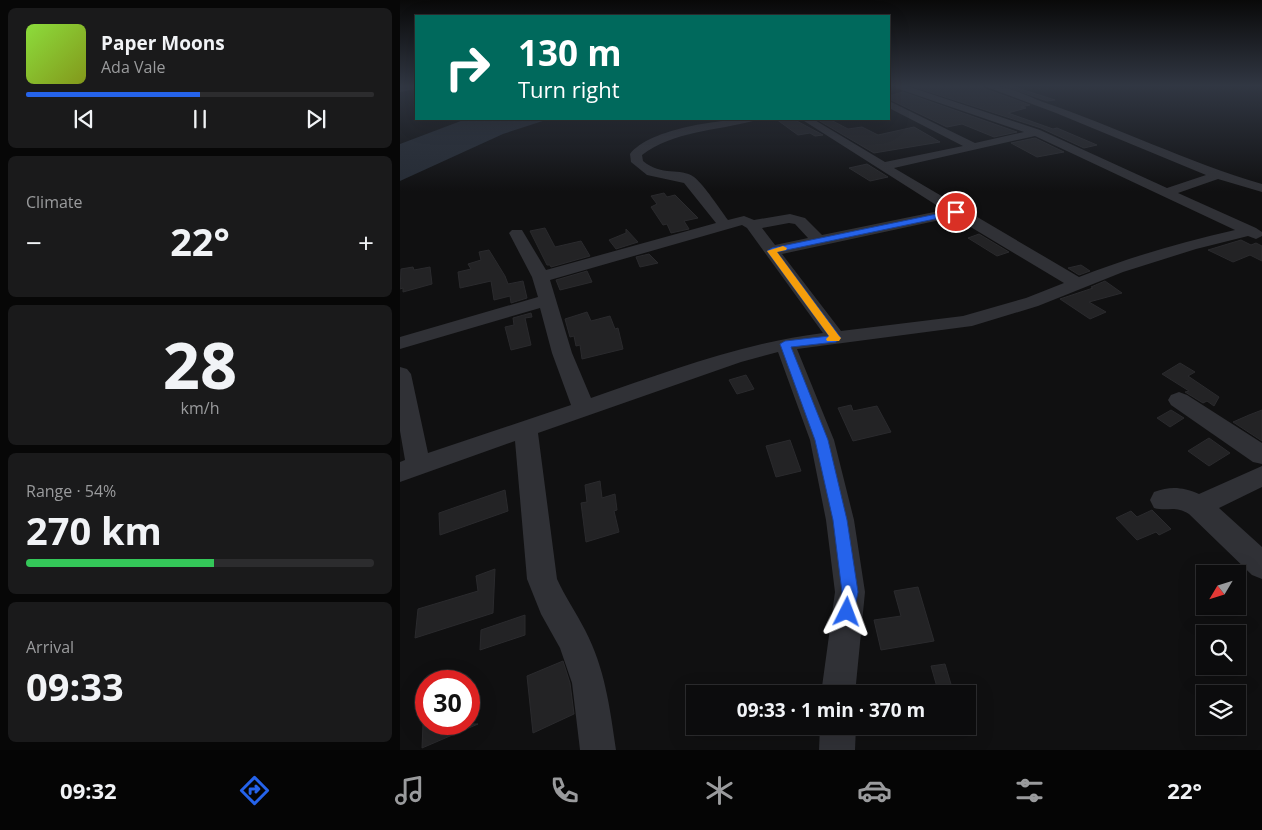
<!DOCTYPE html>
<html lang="en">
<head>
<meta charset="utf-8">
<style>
	body { margin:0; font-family:"Open Sans",sans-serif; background:#1a1a1b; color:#f1f3f6; height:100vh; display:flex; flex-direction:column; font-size:19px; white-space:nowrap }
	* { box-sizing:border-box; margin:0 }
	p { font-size:16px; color:#9a9b9d }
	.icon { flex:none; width:28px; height:28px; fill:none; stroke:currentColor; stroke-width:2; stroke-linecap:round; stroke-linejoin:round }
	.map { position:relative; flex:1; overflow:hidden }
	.side { display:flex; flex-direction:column; gap:8px; padding:8px; background:#070707; width:400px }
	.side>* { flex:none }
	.banner { position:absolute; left:15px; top:15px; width:475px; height:105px; border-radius:0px; box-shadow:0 5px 20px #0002,0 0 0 1px #2c2c2e; background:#00695c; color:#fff; overflow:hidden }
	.needle { width:32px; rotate:232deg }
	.tools { position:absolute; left:796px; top:565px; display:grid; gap:10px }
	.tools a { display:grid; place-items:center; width:50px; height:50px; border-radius:0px; background:#0c0c0d; box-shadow:0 5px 20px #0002,0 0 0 1px #2c2c2e; font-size:25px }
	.speed { position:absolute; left:15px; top:670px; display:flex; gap:10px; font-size:25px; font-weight:700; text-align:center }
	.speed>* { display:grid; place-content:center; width:65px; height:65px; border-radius:50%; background:#0c0c0d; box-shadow:0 5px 20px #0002,0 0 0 1px #2c2c2e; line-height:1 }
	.speed .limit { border:8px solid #d22; background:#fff; color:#111 }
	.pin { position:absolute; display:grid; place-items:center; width:42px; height:42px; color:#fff; margin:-21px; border:2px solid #fff; border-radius:50%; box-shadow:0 1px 5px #0007 }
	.me { position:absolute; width:55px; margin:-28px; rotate:3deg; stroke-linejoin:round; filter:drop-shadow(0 0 4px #0008) }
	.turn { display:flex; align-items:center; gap:18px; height:105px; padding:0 20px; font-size:22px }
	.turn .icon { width:65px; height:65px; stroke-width:2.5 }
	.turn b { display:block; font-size:35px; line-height:42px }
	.big { font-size:38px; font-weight:700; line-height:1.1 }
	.side .card { flex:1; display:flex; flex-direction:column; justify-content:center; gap:8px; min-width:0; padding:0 18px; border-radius:8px; background:#1a1a1b }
	.side .dial { align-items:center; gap:0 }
	.dial b { font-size:65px; line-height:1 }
	.song { display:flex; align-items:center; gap:15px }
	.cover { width:60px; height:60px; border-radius:8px; background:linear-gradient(135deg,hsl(90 70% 55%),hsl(70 70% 35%)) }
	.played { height:5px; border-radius:2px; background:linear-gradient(90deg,#2563eb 50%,#2c2c2e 50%) }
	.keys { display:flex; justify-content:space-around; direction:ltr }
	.heat { display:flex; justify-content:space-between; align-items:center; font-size:28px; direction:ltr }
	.charge { height:8px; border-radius:4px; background:linear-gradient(90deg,#34c759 54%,#2c2c2e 0) }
	.trip { position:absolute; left:286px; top:685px; width:290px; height:50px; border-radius:0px; background:#0c0c0d; box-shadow:0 5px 20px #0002,0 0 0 1px #2c2c2e; font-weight:700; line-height:50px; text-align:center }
	.dock { display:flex; height:80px; justify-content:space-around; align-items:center; background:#050505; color:#9a9b9d }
	.dock .icon { width:35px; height:35px }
	.dock .current { color:#2563eb }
	.dock b { font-size:22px; color:#f1f3f6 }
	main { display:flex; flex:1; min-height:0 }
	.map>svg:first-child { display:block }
	.water { fill:#262c35 }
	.building { fill:#232325; stroke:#2a2a2d }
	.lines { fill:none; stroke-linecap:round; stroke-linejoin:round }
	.minor { fill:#303136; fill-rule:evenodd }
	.route { fill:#2563eb; stroke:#184099 }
	.slow { fill:#f59e0b }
</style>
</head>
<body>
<main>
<section class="side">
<div class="card">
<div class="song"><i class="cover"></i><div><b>Paper Moons</b><p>Ada Vale</p></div></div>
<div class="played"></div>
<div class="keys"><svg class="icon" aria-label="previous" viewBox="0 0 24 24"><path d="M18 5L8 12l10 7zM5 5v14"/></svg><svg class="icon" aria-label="pause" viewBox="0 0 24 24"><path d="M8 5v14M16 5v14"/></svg><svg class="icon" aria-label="next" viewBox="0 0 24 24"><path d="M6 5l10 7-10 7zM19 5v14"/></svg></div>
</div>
<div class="card"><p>Climate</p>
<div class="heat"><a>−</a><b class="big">22°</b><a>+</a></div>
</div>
<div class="card dial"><b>28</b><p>km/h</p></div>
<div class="card"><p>Range · 54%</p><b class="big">270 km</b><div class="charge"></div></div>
<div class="card"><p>Arrival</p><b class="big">09:33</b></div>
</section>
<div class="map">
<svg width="862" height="750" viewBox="0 0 862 750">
	<rect width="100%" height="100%" fill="#101011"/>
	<path class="water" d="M66,119h83l-46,15 -103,47v-37z"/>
	<g class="building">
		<path d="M511,86h71l1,2 47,17 -9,2 5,1 -18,5 45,16 4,-1 40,17 -13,3 -43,-20z"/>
		<path d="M604,86h7l44,14 -8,1z"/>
		<path d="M503,92l114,40 -23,5 -32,-13 -15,3 -58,-28v-3z"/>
		<path d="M376,119h17l30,16 -8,1 -5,-3 -12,2z"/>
		<path d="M429,119l19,10 14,-2 16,8 36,-8 26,15 -66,11 -56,-33z"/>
		<path d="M635,138l29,14 -27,5 -26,-14z"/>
		<path d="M467,164l21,13 -18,4 -21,-13z"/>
		<path d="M264,193l3,4 8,-2 23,23 -14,3 5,8 -18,4 -4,-9 -4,1 -12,-18 6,-3 -6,-8z"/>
		<path d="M145,228l10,19 26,-6 9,15 -39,11 -1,-2h-3l-17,-34z"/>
		<path d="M226,229l12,13 -22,7 -7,-9 17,-7z"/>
		<path d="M579,234l30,18 -12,4 -29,-18z"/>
		<path d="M841,240l10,5 5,-2 6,3v15l-12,-6 -17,7 -25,-12z"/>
		<path d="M89,250l16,26 3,8 15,-3 4,17 -16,5 -1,-7 -16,4 -3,-19 -31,7 -2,-16 13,-3 -3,-5 13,-4 -2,-8z"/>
		<path d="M249,254l9,9 -18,4 -4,-10z"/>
		<path d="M681,265l9,6 -11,4 -11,-7z"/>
		<path d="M13,267l1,3 16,-3 2,17 -29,8v-4l-3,1 1,-20z"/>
		<path d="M187,271l5,11 -32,8 -4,-10z"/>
		<path d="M705,281l17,12 -33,9 17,10 -16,7 -30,-20 33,-11 -2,-1z"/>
		<path d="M187,312l4,9 19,-5 5,13 3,-1 5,21 -41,10 -2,-14 -4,1 -2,-10 -4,1 -5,-18z"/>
		<path d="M131,313l1,4 -7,1 6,27 -20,5 -6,-23 9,-2 -1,-7z"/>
		<path d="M780,363l15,9 -7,4 31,21 -5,9 -7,-5 -4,2 -18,-11 4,-1 -27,-17z"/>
		<path d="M346,375l8,14 -17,5 -8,-14z"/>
		<path d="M451,405l2,6 24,-5 14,26 -38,9 -15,-33z"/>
		<path d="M771,410l13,8 -14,9 -13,-9z"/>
		<path d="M862,410v31l-29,-19 16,-7z"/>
		<path d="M809,438l21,15 -21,13 -21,-15z"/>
		<path d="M390,440l11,31 -25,6 -10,-31z"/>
		<path d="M200,481l2,17 13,-4 2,16 -3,1 5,21 -33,10 -5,-39 6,-1 -2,-17z"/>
		<path d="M105,490l3,21 -68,24 -1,-22z"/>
		<path d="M752,510l19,19 -12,6 -3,-3 -19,8 -21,-22 15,-7 6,6z"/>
		<path d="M95,569l-2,44 -78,25 3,-29 60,-18 -2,-15z"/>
		<path d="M518,587l16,54 -53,9 -7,-30 27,-4 -7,-25z"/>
		<path d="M125,615v20l-45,15 1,-20z"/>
		<path d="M163,661l7,22 4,31 -41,19 -6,-57z"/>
		<path d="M545,664l8,27 -14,3 -8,-28z"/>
		<path d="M23,724h55l-56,24z"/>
	</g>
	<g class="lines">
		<g class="minor">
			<path d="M0,86h16v3l-16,3z"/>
			<path d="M495,86h12l133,44 127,58 39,-13 -150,-62 -72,-27c19,-3 41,9 59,16 74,25 144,60 219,82v8l-44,-13 -40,14 78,35 6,4v4l-6,3 -8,-3 -52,13 -73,23 -85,34 -66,20 -175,23 37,91 20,80 11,72 -10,102h-34l14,-102 -9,-72 -16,-80 -32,-88 -37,10 -203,71 19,146c8,18 19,33 28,51 20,38 25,79 31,120h-36l-8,-67 -12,-35 -19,-34 -14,-35 -12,-138 -115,41v-20l5,-2 -5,-29v-64l7,2 4,5 17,79 143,-48 -19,-52 -12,-45 -140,41v-12l138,-40 -6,-20 -23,-44 3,-3h10l24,40 170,-47 -32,-40 -37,-8 -16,-13 -1,-8c20,-26 93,-35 124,-35l-1,2c-38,10 -79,10 -111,34l1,6c19,16 37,6 51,16 11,9 25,31 34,43l16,-4 10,4 36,-6 15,4 17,17 122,-25 -143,-91h12l72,43 78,-16 -74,-38v-7l86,42 49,-11 -128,-44zM635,136l200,94c-53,12 -105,27 -156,47l-185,-109zM554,217l110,66 -38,15 -63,18 -122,15 -59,-77zM389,223l6,1 13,14 -33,7 -13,-17zM342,225l5,3 76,105c-81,10 -156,39 -232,65l-19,-45 -22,-73z"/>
			<path d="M779,392l8,3 75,48v21l-9,-2 -82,-57 -3,-5 3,-5z"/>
			<path d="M862,466v21l-43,21 43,39v32l-10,-4 -63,-61c-15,-9 -21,-2 -35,-6l-4,-8 4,-8c17,-6 28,-5 45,2z"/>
			<path d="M420,726h36l-1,24h-36z"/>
		</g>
	</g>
	<linearGradient id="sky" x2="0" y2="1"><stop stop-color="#090909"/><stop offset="0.45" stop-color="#313743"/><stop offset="1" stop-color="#313743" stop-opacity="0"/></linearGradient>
	<rect width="862" height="191" fill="url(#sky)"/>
	<path class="route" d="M556,210h3v4l-182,38 64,86 -5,4 -45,5 37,93 19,80 11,72 -5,25 -6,2 -5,-2 -3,-5 3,-20 -9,-72 -18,-80 -35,-96 5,-3 44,-5 -62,-85 5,-3z"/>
	<path class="slow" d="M383,246l4,2 -1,2 -9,2 62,84 2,2 -2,3h-12l-1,-2 3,-3 -62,-85z"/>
</svg>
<div class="tools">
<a><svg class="needle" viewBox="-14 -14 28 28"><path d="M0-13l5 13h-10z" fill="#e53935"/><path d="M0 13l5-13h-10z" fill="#9a9b9d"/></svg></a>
<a><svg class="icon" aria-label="search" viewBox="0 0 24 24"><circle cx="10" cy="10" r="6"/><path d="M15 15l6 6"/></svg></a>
<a><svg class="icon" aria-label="layers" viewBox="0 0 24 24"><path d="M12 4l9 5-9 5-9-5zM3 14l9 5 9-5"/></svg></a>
</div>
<div class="speed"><div class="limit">30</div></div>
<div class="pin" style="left:556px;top:212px;background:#d93025"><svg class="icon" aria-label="arrive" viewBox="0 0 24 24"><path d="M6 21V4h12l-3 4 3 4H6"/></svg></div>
<svg class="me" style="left:447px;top:612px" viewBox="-20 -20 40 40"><path d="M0-17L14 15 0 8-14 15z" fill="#2563eb" stroke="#fff" stroke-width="4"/></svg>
<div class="trip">09:33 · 1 min · 370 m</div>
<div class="banner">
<div class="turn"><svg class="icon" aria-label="right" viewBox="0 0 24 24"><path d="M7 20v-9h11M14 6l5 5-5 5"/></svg><div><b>130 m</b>Turn right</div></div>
</div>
</div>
</main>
<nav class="dock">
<b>09:32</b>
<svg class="icon current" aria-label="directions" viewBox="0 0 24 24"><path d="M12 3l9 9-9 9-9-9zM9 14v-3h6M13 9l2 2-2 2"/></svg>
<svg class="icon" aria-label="music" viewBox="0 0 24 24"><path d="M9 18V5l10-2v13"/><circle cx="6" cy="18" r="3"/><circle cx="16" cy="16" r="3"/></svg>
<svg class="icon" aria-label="phone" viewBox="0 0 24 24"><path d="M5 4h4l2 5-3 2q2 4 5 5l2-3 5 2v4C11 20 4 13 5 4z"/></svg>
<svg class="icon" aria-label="climate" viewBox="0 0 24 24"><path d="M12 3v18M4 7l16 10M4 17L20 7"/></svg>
<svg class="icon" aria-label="car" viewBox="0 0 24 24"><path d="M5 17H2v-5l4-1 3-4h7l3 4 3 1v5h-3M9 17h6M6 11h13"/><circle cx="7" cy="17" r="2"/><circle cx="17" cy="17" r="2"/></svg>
<svg class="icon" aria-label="filters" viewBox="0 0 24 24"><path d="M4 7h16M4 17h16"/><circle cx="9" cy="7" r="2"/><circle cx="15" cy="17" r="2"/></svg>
<b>22°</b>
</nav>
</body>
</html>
